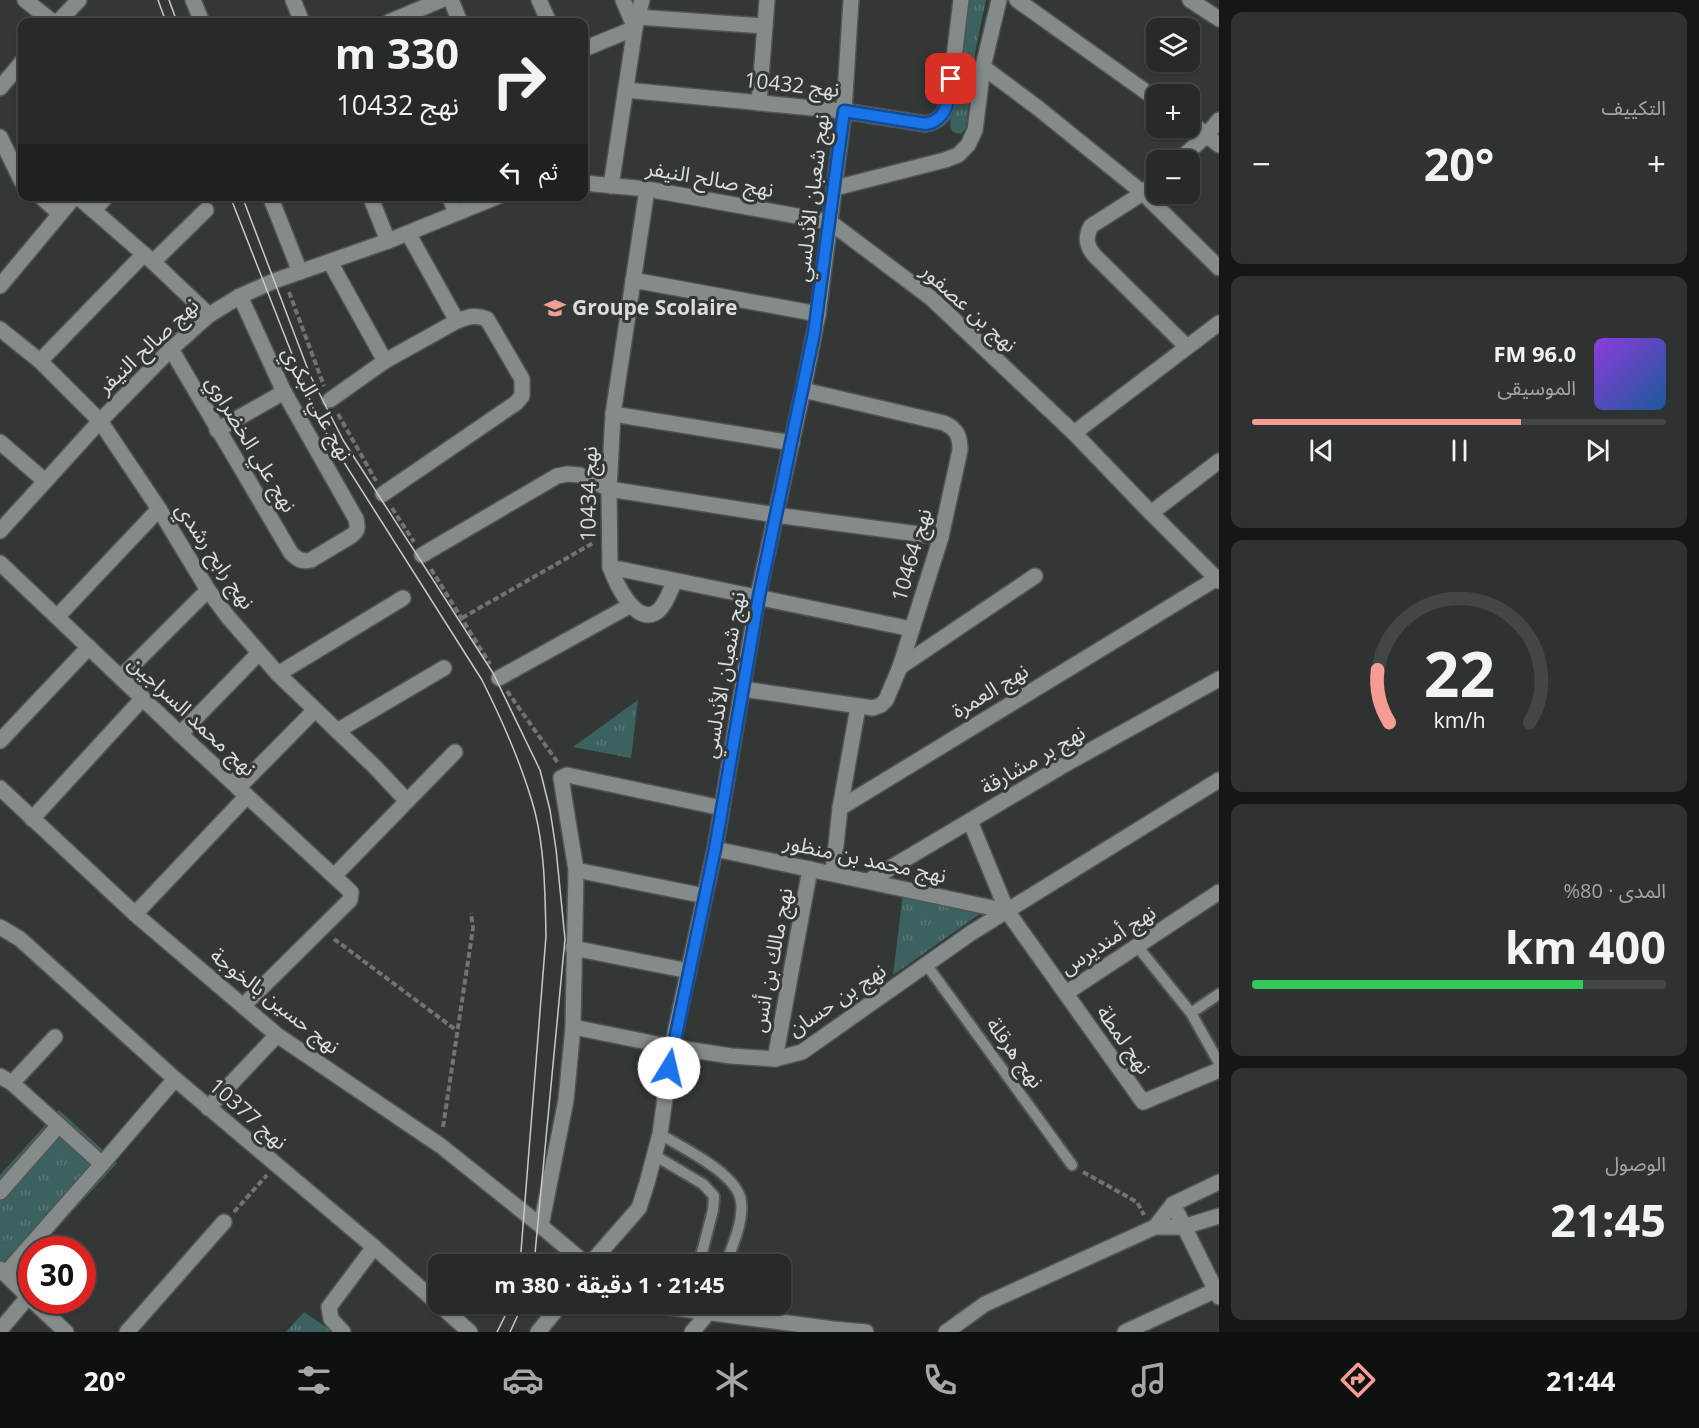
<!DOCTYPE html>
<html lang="ar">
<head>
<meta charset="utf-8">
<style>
	body { margin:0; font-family:"Open Sans","Noto Sans Arabic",sans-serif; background:#2e3231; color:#f1f3f6; direction:rtl; height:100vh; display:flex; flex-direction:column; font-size:22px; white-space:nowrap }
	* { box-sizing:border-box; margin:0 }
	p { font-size:20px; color:#a4a7a8 }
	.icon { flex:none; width:33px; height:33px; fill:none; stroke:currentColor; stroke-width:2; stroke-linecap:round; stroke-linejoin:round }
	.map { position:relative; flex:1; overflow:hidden; direction:ltr }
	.sheet { display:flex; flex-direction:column; gap:12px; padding:12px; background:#151717; width:480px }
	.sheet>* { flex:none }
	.banner { position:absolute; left:18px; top:18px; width:570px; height:183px; border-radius:12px; box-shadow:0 2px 4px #0004,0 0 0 2px #424646; direction:rtl; background:#262a29; color:#f1f3f6; overflow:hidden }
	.fabs { position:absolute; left:1146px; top:18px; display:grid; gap:12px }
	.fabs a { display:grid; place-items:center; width:54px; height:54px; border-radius:12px; background:#262a29; box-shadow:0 2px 4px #0004,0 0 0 2px #424646; font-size:30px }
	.speed { position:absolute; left:18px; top:1236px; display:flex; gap:12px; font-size:30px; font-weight:700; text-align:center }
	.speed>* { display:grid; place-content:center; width:78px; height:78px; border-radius:50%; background:#262a29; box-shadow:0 2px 4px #0004,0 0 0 2px #424646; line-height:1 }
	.speed .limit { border:9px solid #d22; background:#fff; color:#111 }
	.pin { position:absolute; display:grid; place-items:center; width:51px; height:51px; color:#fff; margin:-26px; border-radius:12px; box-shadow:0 3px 9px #0006 }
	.me { position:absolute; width:66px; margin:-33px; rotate:9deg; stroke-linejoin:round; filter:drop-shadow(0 0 4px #0008) }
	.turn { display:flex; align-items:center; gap:21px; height:126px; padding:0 30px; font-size:27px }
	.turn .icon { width:78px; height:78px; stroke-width:2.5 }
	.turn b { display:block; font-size:42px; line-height:51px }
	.then { display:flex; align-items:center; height:57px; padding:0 30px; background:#0003; gap:12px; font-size:22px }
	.big { font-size:45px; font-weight:700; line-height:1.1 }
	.sheet .card { flex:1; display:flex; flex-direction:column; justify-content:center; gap:9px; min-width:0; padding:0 21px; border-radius:12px; background:#2e3231 }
	.sheet .dial { align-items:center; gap:0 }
	.dial svg { height:156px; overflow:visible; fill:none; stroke:#424646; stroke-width:7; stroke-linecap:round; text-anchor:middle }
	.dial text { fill:#f1f3f6; stroke:none }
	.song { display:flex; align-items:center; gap:18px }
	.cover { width:72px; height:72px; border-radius:9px; background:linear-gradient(135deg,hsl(270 70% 55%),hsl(210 70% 35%)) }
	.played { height:6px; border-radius:3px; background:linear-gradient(90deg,#f59c93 65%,#424646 65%) }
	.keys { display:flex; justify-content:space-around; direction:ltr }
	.heat { display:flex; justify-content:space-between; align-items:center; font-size:33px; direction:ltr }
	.charge { height:9px; border-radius:4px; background:linear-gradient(90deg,#34c759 80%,#424646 0) }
	.trip { position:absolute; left:428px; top:1254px; width:363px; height:60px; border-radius:12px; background:#262a29; box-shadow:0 2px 4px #0004,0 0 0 2px #424646; font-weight:700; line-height:60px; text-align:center; direction:rtl }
	.tab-bar { display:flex; height:96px; justify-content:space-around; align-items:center; background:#0f1110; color:#a4a7a8 }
	.tab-bar .icon { width:42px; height:42px }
	.tab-bar .selected { color:#f59c93 }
	.tab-bar b { font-size:27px; color:#f1f3f6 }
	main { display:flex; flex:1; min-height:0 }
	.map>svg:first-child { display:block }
	.grass { fill:url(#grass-tufts) }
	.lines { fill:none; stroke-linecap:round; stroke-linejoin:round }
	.service-casing { stroke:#515454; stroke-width:14 }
	.minor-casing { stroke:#515454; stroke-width:18 }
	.path { stroke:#707473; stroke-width:4; stroke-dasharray:6 3; stroke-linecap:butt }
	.service { stroke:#858a8a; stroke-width:10 }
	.minor { stroke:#858a8a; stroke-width:15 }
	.tram { stroke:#c7cac9; stroke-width:1.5 }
	.route-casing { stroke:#114b97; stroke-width:15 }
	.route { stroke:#1a73e8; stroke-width:10 }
	.labels { text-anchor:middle; stroke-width:6; stroke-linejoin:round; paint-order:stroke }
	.street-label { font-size:21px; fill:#dbdedd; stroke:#333837 }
	.poi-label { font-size:21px; font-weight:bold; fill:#dbdedd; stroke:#333837; text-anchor:start }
</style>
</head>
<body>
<main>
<section class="sheet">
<div class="card"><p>التكييف</p>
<div class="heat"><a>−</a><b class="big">20°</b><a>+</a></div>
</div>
<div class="card">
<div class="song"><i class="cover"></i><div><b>96.0 FM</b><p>الموسيقى</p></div></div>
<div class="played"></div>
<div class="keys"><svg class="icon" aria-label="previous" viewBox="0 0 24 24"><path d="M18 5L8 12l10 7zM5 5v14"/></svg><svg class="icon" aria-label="pause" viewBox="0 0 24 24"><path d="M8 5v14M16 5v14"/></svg><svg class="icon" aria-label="next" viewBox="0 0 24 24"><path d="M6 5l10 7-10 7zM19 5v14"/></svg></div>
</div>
<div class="card dial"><svg viewBox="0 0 100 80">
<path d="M14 69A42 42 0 1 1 86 69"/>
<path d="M14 69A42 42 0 0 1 8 42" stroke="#f59c93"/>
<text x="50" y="56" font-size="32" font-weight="700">22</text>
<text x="50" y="72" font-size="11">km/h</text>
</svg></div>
<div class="card"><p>المدى · 80%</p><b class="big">400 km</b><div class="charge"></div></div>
<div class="card"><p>الوصول</p><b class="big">21:45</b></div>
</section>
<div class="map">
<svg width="1219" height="1332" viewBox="0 0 1219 1332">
	<defs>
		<pattern id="grass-tufts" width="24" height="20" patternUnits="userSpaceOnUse" patternTransform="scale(1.5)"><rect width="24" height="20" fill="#3c625f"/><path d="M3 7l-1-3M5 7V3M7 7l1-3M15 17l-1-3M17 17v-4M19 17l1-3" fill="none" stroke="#587876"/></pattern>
	</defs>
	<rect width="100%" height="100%" fill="#333837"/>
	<g class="grass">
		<path d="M966,0h20l-10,47 -10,81 -5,6 -8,-2 -3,-6z"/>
		<path d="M638,700l-7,58 -58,-11z"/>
		<path d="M903,893l81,18 -91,64z"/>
		<path d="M59,1110l58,53 -79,86 -6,1 -1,7 -25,28 -6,-6v-104z"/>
		<path d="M304,1312l29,20h-47z"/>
	</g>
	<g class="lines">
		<defs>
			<g id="service">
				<path d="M1137,946l54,67 28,50"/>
				<path d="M926,964l146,201"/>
				<path d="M1191,1013l28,-19"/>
				<path d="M660,1134c22,14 77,39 81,67 3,20 -9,45 -15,63"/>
				<path d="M654,1155l49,29 11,12 -1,14 -14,54"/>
			</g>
			<g id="minor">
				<path d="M25,0l28,22"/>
				<path d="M193,0l9,22"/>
				<path d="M293,0l9,22"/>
				<path d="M451,0l9,22"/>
				<path d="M539,0l10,22"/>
				<path d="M1017,0l139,99"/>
				<path d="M1190,0l29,19"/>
				<path d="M637,17l128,9"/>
				<path d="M58,22l21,-22"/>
				<path d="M389,22l52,-22"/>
				<path d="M584,49l51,-21 -12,-28"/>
				<path d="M983,67l55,41 105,85 76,75"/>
				<path d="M0,88l22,-26"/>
				<path d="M626,90l218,21 82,13c15,-3 19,-11 23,-25l12,-99"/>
				<path d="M759,103l8,-103"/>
				<path d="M1190,122l29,23"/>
				<path d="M0,137l22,45"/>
				<path d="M1179,160l28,-25 12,-15"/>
				<path d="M1156,181l-13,12 -52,33c-6,11 -5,20 4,30l92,91"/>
				<path d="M584,183l63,6 183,33 101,76 143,135 77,80"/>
				<path d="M611,186l24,-158 7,-28"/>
				<path d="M835,188l110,-28 13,-5 10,-10 7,-15 8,-63 16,-67"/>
				<path d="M647,189l-34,225 -4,75 1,78 302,62"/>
				<path d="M40,196l20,18"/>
				<path d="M77,196l76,66 56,53"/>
				<path d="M270,196l30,76"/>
				<path d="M370,196l18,45"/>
				<path d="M449,196l7,17"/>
				<path d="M94,210l13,-14"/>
				<path d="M153,262l53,-52"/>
				<path d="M330,262l55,99"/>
				<path d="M633,280l185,34"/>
				<path d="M0,286l75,-90"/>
				<path d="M0,329l40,32 60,60 59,88 49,81 20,27 50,57 98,94 30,32"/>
				<path d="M171,349l120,204c7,7 11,9 20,7l40,-24c7,-5 7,-8 5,-17l-72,-127 -44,-96"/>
				<path d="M40,361l104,-107"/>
				<path d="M330,400l55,-39 72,-40 -49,-88"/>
				<path d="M613,414l179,29"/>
				<path d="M217,430l67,-38"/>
				<path d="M1074,433l145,-110"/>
				<path d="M0,442l45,39"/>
				<path d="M1219,461l-68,52 68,68"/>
				<path d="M383,494l133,-91 6,-7v-17l-35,-60c-12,-5 -19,-2 -30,2"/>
				<path d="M0,531l100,-110 71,-72 38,-34 31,-19 34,-15 114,-40 111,-45"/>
				<path d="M422,555l135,-79 11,-2 12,1 29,14 167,26 165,22"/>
				<path d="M0,563l180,171 171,158 -1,8 -107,106"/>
				<path d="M610,567c5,14 24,57 45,46 10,-5 15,-23 20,-32"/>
				<path d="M57,617l102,-108"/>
				<path d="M900,667l135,-91"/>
				<path d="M278,674l125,-76"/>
				<path d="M121,677l87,-87"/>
				<path d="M499,678l132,-73"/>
				<path d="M743,689l130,19 8,-3 5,-5 14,-33 41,-130 19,-87c0,-14 -3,-21 -16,-27l-141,-33"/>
				<path d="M337,731l107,-63"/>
				<path d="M180,734l79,-81"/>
				<path d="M0,741l89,-94"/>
				<path d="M0,788l135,126 142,121 164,111 100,80 45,38"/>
				<path d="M238,788l76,-77"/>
				<path d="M722,808l-155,-33 -6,3 15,92 -3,157 99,20 59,9 44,3 27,-7 169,-119 248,-153"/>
				<path d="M840,808l18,-101"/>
				<path d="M32,819l111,-121"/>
				<path d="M970,821l37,90 136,191 76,-32"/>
				<path d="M715,849l292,62"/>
				<path d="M576,870l129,26"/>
				<path d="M833,873l7,-65 379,-231"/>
				<path d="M335,875l120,-123"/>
				<path d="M870,880l194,-115 155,-86"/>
				<path d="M135,914l112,-118"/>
				<path d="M0,927l20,12 155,140 199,168 96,85"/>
				<path d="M573,948l116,23"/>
				<path d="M1066,993l153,-101"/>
				<path d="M775,1059l35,-190"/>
				<path d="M0,1076l12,7 90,81 73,-85"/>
				<path d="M12,1083l43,-46"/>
				<path d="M208,1108l69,-73"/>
				<path d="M0,1192l59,-67"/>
				<path d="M1173,1204l46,93"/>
				<path d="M541,1226l25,-126 7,-73"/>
				<path d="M1155,1227l18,-23 46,-22"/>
				<path d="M590,1264l49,-56 8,-25 13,-49 12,-87 43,-198 43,-253 45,-206 15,-76 26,-203 7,-111"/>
				<path d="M0,1269l32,31"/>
				<path d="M6,1273l96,-109"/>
				<path d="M32,1300l34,32"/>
				<path d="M645,1304l188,25 33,3"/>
				<path d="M0,1330l28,-33"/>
				<path d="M127,1332l97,-110"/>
				<path d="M343,1332l-12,-13 -2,-12 45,-60"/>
				<path d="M538,1332l23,-28"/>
				<path d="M692,1332l17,-20"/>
				<path d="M946,1332l39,-28 170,-77h28l36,-11"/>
				<path d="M1125,1332l91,-42"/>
			</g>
		</defs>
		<use href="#service" class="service-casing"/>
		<use href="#minor" class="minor-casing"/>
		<g class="path">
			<path d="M289,292l35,94"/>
			<path d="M338,414l38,67"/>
			<path d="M392,508l22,34"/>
			<path d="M431,569l59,95"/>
			<path d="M462,618l133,-76"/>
			<path d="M507,691l51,72"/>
			<path d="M334,939l122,91"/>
			<path d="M443,1127l30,-199 -2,-15"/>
			<path d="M1083,1172l54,30 7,13"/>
			<path d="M234,1212l33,-37"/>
		</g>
		<use href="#service" class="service"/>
		<use href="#minor" class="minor"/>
		<g class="tram">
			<path d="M158,0l8,22"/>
			<path d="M169,0l8,22"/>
			<path d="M230,196l85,217 18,32 149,235c21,42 41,87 53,132 10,40 10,83 11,124l-26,328"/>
			<path d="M242,196l68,179 33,65 150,233 47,97 10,40 6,39 9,90 -31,325"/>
			<path d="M497,1332l14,-28"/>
			<path d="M510,1332l13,-28"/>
		</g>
	</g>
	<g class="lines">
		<defs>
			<path id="route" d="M669,1068l46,-219 44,-253 55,-263 30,-222 82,13c22,-5 23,-25 25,-45"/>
		</defs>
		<use href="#route" class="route-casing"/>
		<use href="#route" class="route"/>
	</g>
	<defs>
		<symbol id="school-bare" viewBox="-9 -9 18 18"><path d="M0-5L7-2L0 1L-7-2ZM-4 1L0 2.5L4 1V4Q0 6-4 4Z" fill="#f59c93" stroke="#333837" stroke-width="2.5" paint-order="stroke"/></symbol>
	</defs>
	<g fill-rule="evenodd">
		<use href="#school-bare" x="540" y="293" width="30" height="30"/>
	</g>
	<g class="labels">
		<g class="street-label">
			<text transform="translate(792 85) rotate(6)" y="7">نهج 10432</text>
			<text transform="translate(710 179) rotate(10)" y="7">نهج صالح النيفر</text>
			<text transform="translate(812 198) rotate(-83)" y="7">نهج شعبان الأندلسي</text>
			<text transform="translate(969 308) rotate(42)" y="7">نهج بن عصفور</text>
			<text transform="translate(148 346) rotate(-43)" y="7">نهج صالح النيفر</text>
			<text transform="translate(317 404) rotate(62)" y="7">نهج علي البكري</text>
			<text transform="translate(251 444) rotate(59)" y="7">نهج علي الخضراوي</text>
			<text transform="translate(589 494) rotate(-89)" y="7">نهج 10434</text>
			<text transform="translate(912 555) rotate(-74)" y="7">نهج 10464</text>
			<text transform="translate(215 556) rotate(56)" y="7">نهج رابح رشدي</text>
			<text transform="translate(724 675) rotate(-80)" y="7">نهج شعبان الأندلسي</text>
			<text transform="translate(990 691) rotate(-31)" y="7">نهج العمرة</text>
			<text transform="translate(192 716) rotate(43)" y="7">نهج محمد السراجين</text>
			<text transform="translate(1033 760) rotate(-30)" y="7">نهج بر مشارقة</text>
			<text transform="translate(865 859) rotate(12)" y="7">نهج محمد بن منظور</text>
			<text transform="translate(1108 940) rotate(-33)" y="7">نهج أمنديرس</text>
			<text transform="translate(772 960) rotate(-79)" y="7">نهج مالك بن أنس</text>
			<text transform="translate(837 1000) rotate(-34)" y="7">نهج بن حسان</text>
			<text transform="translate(275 1001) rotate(38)" y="7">نهج حسين بالخوجة</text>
			<text transform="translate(1124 1040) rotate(55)" y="7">نهج لمطة</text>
			<text transform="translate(1015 1053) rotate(54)" y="7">نهج هرقلة</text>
			<text transform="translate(248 1114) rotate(41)" y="7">نهج 10377</text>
		</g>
		<g class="poi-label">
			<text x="572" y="315">Groupe Scolaire</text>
		</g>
	</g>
</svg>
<div class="fabs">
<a><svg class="icon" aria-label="layers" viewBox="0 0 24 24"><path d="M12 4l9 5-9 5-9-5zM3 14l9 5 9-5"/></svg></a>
<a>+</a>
<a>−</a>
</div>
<div class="speed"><div class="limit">30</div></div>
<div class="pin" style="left:951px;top:79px;background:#d93025"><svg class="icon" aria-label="arrive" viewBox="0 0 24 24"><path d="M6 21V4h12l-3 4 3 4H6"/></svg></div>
<svg class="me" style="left:669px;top:1068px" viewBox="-20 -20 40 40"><circle r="19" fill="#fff"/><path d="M0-13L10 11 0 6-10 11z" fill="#1a73e8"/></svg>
<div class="trip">21:45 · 1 دقيقة · 380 m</div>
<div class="banner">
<div class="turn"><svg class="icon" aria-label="right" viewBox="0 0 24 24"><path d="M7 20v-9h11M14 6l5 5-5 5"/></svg><div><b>330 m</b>نهج 10432</div></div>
<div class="then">ثم<svg class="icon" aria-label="left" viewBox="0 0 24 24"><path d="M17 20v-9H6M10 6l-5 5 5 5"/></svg></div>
</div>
</div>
</main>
<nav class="tab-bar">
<b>21:44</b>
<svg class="icon selected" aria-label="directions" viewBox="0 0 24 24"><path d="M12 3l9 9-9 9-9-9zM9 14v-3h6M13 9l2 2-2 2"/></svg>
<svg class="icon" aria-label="music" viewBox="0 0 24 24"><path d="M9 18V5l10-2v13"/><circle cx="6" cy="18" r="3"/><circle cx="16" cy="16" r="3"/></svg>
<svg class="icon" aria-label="phone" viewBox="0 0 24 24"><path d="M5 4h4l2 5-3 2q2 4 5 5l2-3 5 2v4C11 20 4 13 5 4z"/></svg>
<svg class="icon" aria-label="climate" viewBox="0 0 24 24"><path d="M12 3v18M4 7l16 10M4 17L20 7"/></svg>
<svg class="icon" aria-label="car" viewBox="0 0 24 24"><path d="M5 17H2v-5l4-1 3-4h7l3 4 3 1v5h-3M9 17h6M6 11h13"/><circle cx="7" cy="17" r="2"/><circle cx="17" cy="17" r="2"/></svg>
<svg class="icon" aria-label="filters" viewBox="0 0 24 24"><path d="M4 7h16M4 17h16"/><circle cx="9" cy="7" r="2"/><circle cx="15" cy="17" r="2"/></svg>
<b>20°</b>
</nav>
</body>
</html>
